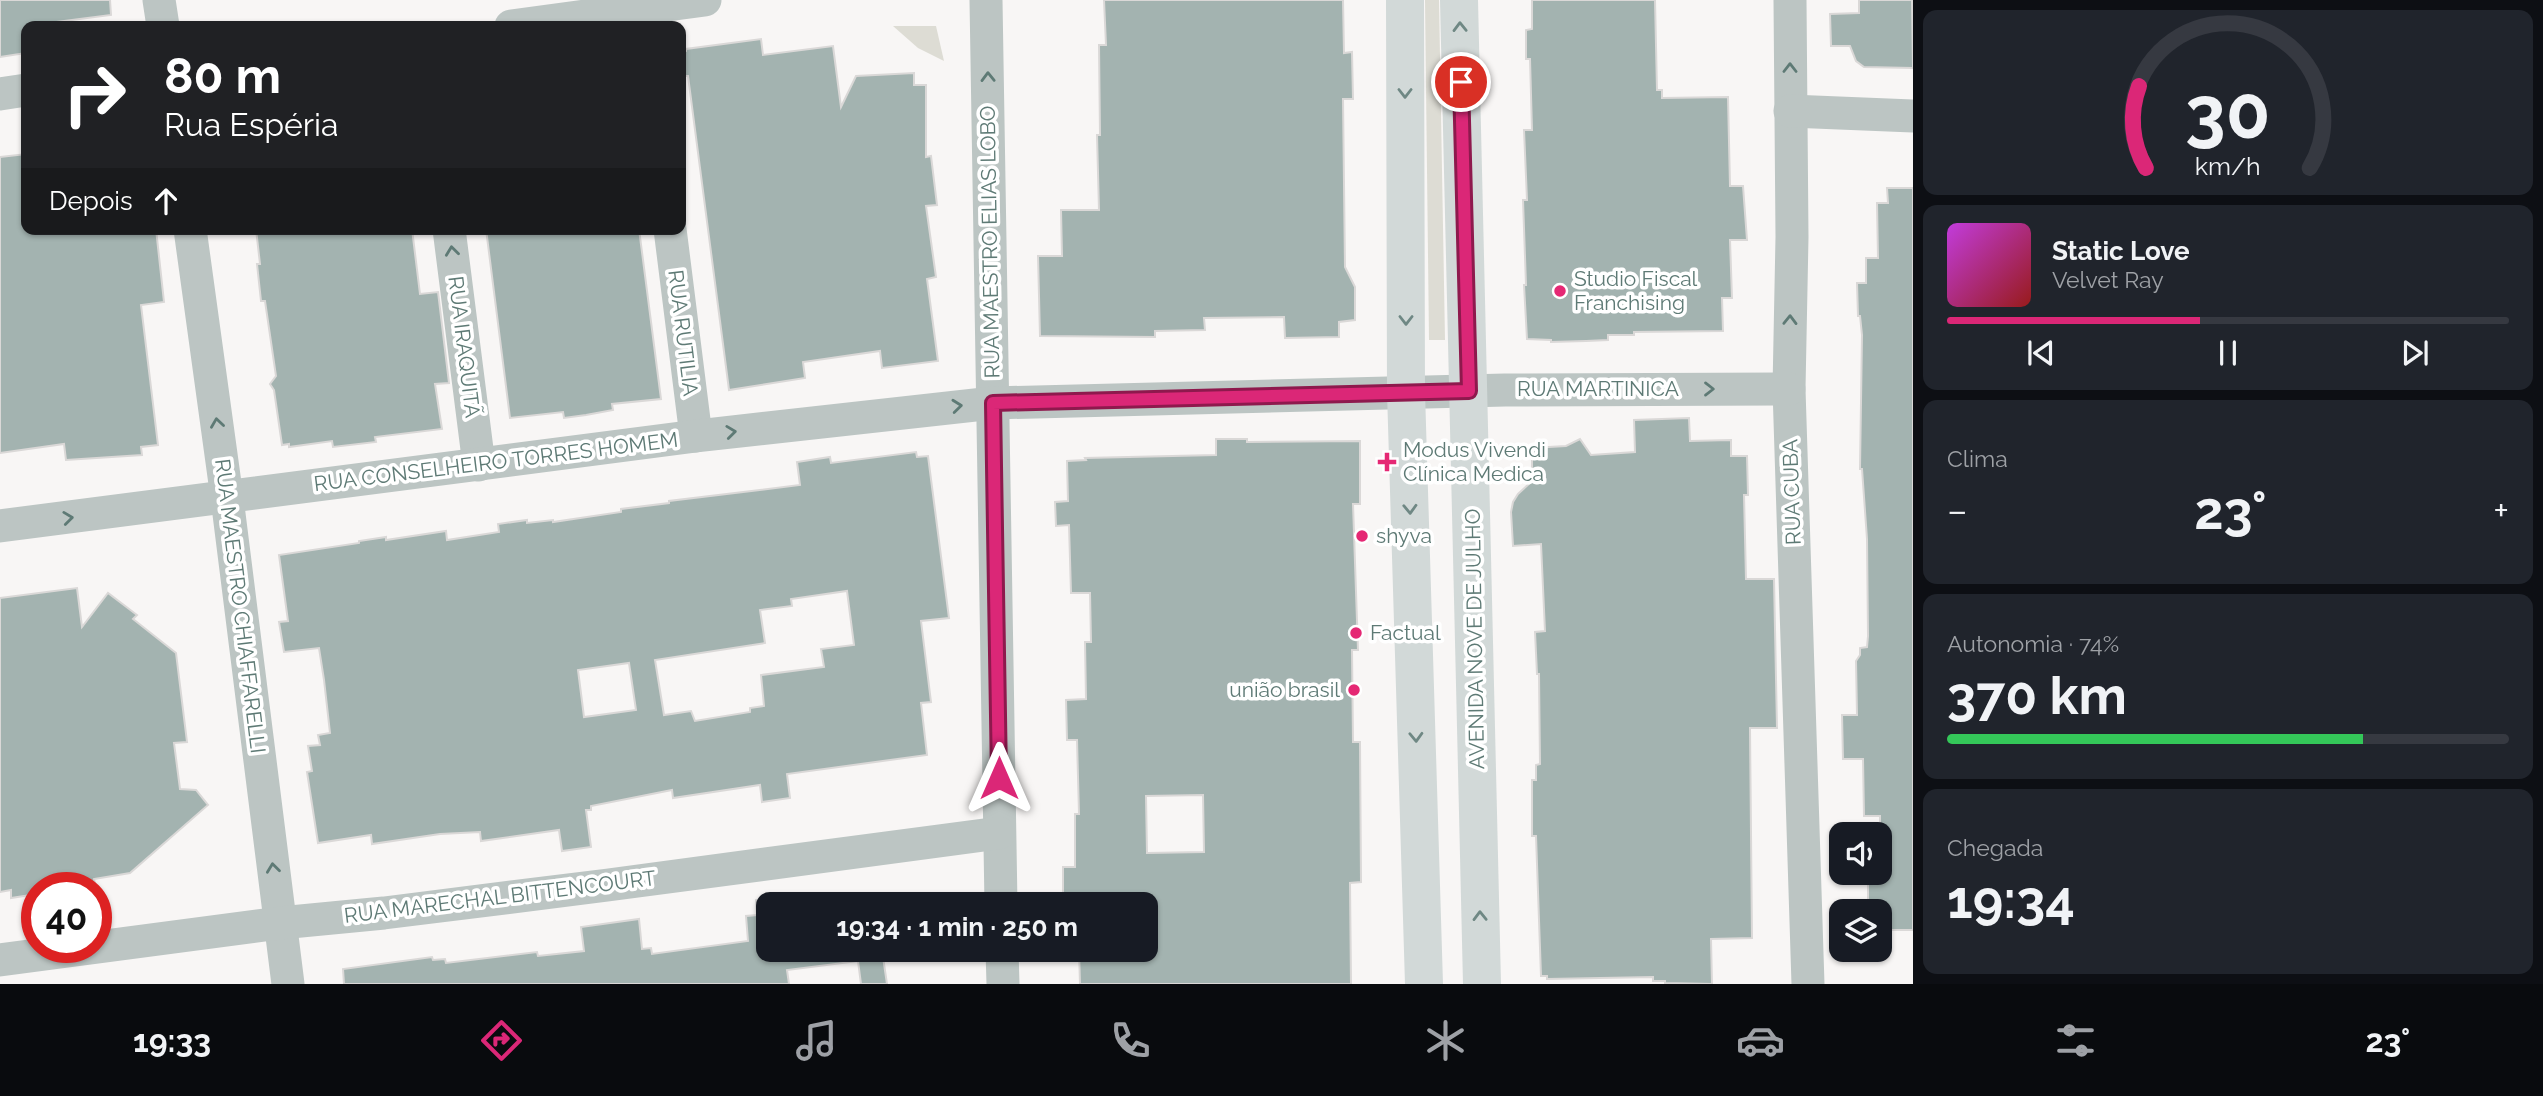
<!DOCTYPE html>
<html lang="pt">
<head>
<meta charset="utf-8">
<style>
	body { margin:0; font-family:Raleway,sans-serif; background:#20242c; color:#f1f3f6; height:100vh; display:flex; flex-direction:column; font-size:26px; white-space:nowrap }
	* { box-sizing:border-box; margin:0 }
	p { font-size:23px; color:#9ea1a6 }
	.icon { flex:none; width:38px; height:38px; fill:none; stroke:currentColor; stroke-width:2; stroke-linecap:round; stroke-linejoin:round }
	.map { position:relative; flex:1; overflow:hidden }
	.details { display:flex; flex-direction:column; gap:10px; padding:10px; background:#0d0f14; width:630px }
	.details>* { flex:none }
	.guide { position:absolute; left:21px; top:21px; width:665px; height:214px; border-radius:14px; box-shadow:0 2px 5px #0004; background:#202124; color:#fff; overflow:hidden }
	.controls { position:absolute; left:1829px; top:822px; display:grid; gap:14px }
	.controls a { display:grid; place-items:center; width:63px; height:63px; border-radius:14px; background:#171b24; box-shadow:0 2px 5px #0004; font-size:35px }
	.speed { position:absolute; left:21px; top:872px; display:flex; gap:14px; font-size:35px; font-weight:700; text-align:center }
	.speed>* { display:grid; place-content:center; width:91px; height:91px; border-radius:50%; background:#171b24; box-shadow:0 2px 5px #0004; line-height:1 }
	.speed .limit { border:10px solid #d22; background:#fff; color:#111 }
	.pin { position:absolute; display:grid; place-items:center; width:60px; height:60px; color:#fff; margin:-30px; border:4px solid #fff; border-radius:50%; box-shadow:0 2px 7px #0007 }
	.me { position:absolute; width:77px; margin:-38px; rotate:0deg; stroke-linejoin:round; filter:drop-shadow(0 0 5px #0008) }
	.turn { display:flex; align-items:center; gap:24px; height:147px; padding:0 28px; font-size:32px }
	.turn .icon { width:91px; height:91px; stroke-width:2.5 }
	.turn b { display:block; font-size:49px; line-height:60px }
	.then { display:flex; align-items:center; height:66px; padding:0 28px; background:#0003; gap:14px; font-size:26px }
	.big { font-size:52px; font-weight:700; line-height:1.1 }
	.details .card { flex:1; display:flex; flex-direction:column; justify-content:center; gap:10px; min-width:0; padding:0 24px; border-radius:14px; background:#20242c }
	.details .dial { align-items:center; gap:0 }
	.dial svg { height:182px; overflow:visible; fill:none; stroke:#363941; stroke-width:7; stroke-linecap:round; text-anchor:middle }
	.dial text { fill:#f1f3f6; stroke:none }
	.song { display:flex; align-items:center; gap:21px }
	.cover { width:84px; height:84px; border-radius:10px; background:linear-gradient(135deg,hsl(290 70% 55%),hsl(0 70% 35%)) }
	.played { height:7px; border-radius:4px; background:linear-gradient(90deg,#db2777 45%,#363941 45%) }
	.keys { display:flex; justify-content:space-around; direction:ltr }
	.heat { display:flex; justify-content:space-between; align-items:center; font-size:38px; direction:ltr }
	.charge { height:10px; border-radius:5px; background:linear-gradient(90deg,#34c759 74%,#363941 0) }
	.trip { position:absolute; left:756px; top:892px; width:402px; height:70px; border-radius:14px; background:#171b24; box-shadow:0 2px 5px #0004; font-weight:700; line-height:70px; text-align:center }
	.tab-bar { display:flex; height:112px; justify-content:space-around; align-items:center; background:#090b0e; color:#9ea1a6 }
	.tab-bar .icon { width:49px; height:49px }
	.tab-bar .selected { color:#db2777 }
	.tab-bar b { font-size:32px; color:#f1f3f6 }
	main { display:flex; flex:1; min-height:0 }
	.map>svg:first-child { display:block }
	.green { fill:#dddcd4 }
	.building { fill:#a3b3b0; stroke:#dad8d7; stroke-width:2; fill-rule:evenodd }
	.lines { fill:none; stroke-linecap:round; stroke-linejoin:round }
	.minor { stroke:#bcc5c3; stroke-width:33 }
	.major { stroke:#d2d9d8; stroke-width:38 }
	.oneway { stroke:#6f8884 }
	.oneway2 { stroke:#5e7a75 }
	.route-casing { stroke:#8e194d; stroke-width:18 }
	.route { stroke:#db2777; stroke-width:12 }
	.poi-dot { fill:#e52874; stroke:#fff; stroke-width:2.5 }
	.labels { text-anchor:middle; stroke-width:7; stroke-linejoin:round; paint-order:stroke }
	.street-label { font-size:21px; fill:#5e7a75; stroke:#fff }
	.poi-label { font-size:21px; fill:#5e7a75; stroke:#fff; text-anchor:start }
</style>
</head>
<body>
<main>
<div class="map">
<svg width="1913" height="984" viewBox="0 0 1913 984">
	<rect width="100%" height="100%" fill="#f8f6f5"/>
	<g class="green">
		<path d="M1425,0h14l6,340h-16z"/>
		<path d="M893,26h43l8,35 -26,-13z"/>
	</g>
	<g class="building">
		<path d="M0,0h110l1,15 -85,11v27l-26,4z"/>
		<path d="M1104,0h239l1,53 8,-1 1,47h-10l2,168 10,20v33l-16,2v15l-54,1 -1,-21 -80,1 1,12 -50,1v6l-115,-1 -2,-80h24l-1,-46h38l-2,-75h3l-1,-90h7z"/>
		<path d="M1532,0h123l2,90h5v8l66,-1 2,89h13l4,54h-17l2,58h-10l1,33 -89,1v3h-26v5l-22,1 -35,1v-2l-24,-1 -3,-54h2l-3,-85h4l-3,-70h8l-2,-71h-4v-29l6,-1z"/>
		<path d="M1859,0h53l1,68 -49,-1 -8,-6 -6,-15h-19l-1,-32 29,-1z"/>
		<path d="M761,39l2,16 70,-9 8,61 15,-31 58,-3v12h12v72l5,-1 6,49 -11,1 10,71 -9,2 11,82 -56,7 -2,-17 -77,11 2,16 -76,12 -41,-314h-4l-3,-24 5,-1v-2z"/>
		<path d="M26,154v75h130l8,73 -23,3 17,140 -17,2 1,8 -76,5 -2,-16 -64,9v-296z"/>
		<path d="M1887,188h26v742h-33v-18h-12v-39h12v-57h-16l-1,-57h-20l-1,-44h15l-1,-54 4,-6v-7l7,-1 1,-11 -1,-97 -5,-70h-2l2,-134 -2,-19h-2l-1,-33h9v-25h12l-1,-55h11z"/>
		<path d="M256,229h156l8,65 18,-2 11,91 -14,1 7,45 -67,8 1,5 -43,5 -1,-6 -43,6v-3l-7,1 -8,-55 -4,-6 6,-8 -11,-75h-4l-4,-37h3z"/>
		<path d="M486,229h153l22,170 -49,5 1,6 -27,5 -22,3 -1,-6 -53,6z"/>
		<path d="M1689,418l1,23 41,-1v16h16l1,39h-4l2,84h28l3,149h-27l2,210 -41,1 1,45 -47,-1v-2h-12v-4l-106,2v-3h-6l-5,-140h-4v-56h4v-15l4,-1 -1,-90h-2l-2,-42 10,-1 -4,-87 -28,2 -2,-34 2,-10 5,-8 14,-13v-33l34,-2 14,-7 11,16 44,-3 -1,-32z"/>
		<path d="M1216,439h31v3l113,-1v63h-7l5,146h-6l1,92h7l1,140 -11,1 1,101h-271l-1,-34h-7h74v-45h-83v-38h12v-53h4l-2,-74h-10l-1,-40 20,-1 -1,-57h6l-1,-49h-19l-2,-68 -13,1 -1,-24 13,-1 -1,-40 19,-1 -1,-2 131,-3zM1203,795l1,57 -57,1 -1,-57z"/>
		<path d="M916,452l1,5 11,-1 21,162 -28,3 10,81 -10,1 6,52 -140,19 3,24 -28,4 -2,-17 -87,13 -1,-8 -81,16v4h-5l5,37 -29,4 -3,-21 -78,11 -1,-9 -40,2 -68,10 -1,-9 -53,8 -11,-71 5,-1 -4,-25 12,-1 -2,-10 12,-2 -6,-53 -5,-32 -35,4 -5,-30 9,-1 -9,-66 80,-12v-2l27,-4v3l60,-9 1,9 52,-8 -1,-8 29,-4v3l26,-3v2l68,-10v-3l48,-6v-2l131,-16 -3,-23 33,-5 1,6zM847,591l7,54 -33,4 3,18 -63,8 3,31 -14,2v4l-55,9 -4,-10 -27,4 -9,-55 110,-17 -5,-33 32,-4 -1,-7zM629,663l7,47 -52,7 -6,-47z"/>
		<path d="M77,588l5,39 26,-34 29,22 -4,4 43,34 11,89 -13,1 6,46 16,1 12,15 -78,68 -36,6 1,5 -58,3v7l-26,4v-8l-11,2v-294z"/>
		<path d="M801,894l1,11h-34v45h114l5,34h-26l-3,-23 -71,9 2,14h-445l-1,-15 89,-12 1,3 12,-1 1,4 91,-11 1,4 46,-5 -3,-24 58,-8 3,30 9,-1 1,6 96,-13 -2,-25 11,-1 -1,-15z"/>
	</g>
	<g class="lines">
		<g class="minor">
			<path d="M159,0l4,26"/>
			<path d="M986,0l15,905"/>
			<path d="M1790,0l2,237 -3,152 19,595"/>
			<path d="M511,26l194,-26"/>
			<path d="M0,94l26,-4"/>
			<path d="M1790,111l123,5"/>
			<path d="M190,229l37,269 61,486"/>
			<path d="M449,229l30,236"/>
			<path d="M670,229l26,207"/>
			<path d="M0,526l696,-90 297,-33 512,-13 284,-1"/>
			<path d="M1002,950l1,34"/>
			<path d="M0,960l280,-37 104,-10 224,-28 391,-52"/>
		</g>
		<g class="major">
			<path d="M1405,0l1,392 18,592"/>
			<path d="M1459,0l23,984"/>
		</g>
	</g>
	<defs><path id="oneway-chevron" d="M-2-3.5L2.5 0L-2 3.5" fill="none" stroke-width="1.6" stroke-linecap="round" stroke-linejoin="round" transform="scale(1.75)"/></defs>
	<g class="oneway">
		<use href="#oneway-chevron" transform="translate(1460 27) rotate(-91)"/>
		<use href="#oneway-chevron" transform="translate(1405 93) rotate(90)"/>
		<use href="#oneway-chevron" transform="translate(1406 320) rotate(90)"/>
		<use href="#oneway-chevron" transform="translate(1410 509) rotate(88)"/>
		<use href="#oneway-chevron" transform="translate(1416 737) rotate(88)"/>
		<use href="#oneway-chevron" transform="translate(1480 916) rotate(-91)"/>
	</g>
	<g class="oneway2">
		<use href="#oneway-chevron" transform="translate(1790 68) rotate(-90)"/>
		<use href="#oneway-chevron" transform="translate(988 77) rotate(-91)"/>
		<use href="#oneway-chevron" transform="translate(452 251) rotate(-97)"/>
		<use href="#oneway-chevron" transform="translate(1790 320) rotate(-89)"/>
		<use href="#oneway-chevron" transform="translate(1709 389)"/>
		<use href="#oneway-chevron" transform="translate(957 406) rotate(-6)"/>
		<use href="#oneway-chevron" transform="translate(217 423) rotate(-98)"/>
		<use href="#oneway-chevron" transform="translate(731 432) rotate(-7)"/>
		<use href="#oneway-chevron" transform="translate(68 518) rotate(-7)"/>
		<use href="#oneway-chevron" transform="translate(273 868) rotate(-97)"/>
	</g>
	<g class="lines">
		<defs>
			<path id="route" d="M999,778l-6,-375 476,-12 -8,-309"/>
		</defs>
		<use href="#route" class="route-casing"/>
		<use href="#route" class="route"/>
	</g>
	<g class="poi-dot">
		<circle cx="1560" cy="291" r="7"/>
		<path d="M1383.5 451.5h7v7h7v7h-7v7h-7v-7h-7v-7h7z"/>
		<circle cx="1362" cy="536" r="7"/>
		<circle cx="1356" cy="633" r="7"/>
		<circle cx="1354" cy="690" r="7"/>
	</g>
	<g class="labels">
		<g class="street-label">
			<text transform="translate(990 242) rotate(-91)" y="7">RUA MAESTRO ELIAS LOBO</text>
			<text transform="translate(683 333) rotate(83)" y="7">RUA RUTILIA</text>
			<text transform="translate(464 347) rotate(83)" y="7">RUA IRAQUITÃ</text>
			<text x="1598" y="396">RUA MARTINICA</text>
			<text transform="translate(496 462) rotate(-7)" y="7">RUA CONSELHEIRO TORRES HOMEM</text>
			<text transform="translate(1792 492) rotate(-92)" y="7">RUA CUBA</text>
			<text transform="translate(240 606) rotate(83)" y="7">RUA MAESTRO CHIAFFARELLI</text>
			<text transform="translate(1475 639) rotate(-91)" y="7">AVENIDA NOVE DE JULHO</text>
			<text transform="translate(500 897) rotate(-7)" y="7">RUA MARECHAL BITTENCOURT</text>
		</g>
		<g class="poi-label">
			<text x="1574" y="286">Studio Fiscal<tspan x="1574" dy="24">Franchising</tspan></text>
			<text x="1403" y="457">Modus Vivendi<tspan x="1403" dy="24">Clínica Medica</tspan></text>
			<text x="1376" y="543">shyva</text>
			<text x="1370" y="640">Factual</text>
			<text x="1340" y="697" text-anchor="end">união brasil</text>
		</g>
	</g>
</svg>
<div class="controls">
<a><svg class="icon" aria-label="sound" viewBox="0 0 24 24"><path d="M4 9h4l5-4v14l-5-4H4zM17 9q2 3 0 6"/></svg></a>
<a><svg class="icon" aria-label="layers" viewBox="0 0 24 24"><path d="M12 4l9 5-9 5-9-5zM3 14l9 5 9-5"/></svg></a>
</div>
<div class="speed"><div class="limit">40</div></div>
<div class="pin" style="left:1461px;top:82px;background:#d93025"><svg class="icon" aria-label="arrive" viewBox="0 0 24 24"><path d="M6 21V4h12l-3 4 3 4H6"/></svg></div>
<svg class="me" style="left:999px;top:778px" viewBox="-20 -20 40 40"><path d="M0-17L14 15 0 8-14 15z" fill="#db2777" stroke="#fff" stroke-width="4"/></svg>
<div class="trip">19:34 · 1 min · 250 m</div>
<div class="guide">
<div class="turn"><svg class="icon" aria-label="right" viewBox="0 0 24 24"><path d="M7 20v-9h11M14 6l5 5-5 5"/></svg><div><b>80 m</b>Rua Espéria</div></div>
<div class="then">Depois<svg class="icon" aria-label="ahead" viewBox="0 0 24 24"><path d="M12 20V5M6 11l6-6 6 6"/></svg></div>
</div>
</div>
<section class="details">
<div class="card dial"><svg viewBox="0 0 100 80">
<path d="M14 69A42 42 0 1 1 86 69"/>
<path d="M14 69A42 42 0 0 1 11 33" stroke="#db2777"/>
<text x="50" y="56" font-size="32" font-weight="700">30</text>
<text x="50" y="72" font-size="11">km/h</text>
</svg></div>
<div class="card">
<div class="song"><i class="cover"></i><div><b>Static Love</b><p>Velvet Ray</p></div></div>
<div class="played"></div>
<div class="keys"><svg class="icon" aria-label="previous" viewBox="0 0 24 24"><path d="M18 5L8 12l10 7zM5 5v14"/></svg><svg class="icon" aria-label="pause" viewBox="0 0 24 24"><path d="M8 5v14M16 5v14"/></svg><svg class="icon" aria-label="next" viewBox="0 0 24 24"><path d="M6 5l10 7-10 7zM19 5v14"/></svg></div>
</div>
<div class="card"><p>Clima</p>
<div class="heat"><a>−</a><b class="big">23°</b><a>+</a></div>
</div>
<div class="card"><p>Autonomia · 74%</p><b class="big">370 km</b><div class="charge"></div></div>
<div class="card"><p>Chegada</p><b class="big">19:34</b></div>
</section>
</main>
<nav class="tab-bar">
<b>19:33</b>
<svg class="icon selected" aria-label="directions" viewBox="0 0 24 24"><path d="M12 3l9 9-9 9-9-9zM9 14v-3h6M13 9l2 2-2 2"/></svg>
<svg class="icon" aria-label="music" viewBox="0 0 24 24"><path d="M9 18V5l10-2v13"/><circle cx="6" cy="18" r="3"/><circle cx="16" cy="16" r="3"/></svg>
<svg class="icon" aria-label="phone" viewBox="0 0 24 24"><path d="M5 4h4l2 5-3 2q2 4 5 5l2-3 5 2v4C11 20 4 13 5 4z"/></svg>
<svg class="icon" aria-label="climate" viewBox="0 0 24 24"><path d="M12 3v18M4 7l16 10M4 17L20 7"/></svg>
<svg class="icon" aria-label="car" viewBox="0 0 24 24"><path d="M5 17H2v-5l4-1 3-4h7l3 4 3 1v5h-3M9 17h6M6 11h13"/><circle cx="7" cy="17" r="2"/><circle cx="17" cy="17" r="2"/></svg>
<svg class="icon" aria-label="filters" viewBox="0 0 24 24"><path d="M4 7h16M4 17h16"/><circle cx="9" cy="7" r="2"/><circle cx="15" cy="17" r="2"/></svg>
<b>23°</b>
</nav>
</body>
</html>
